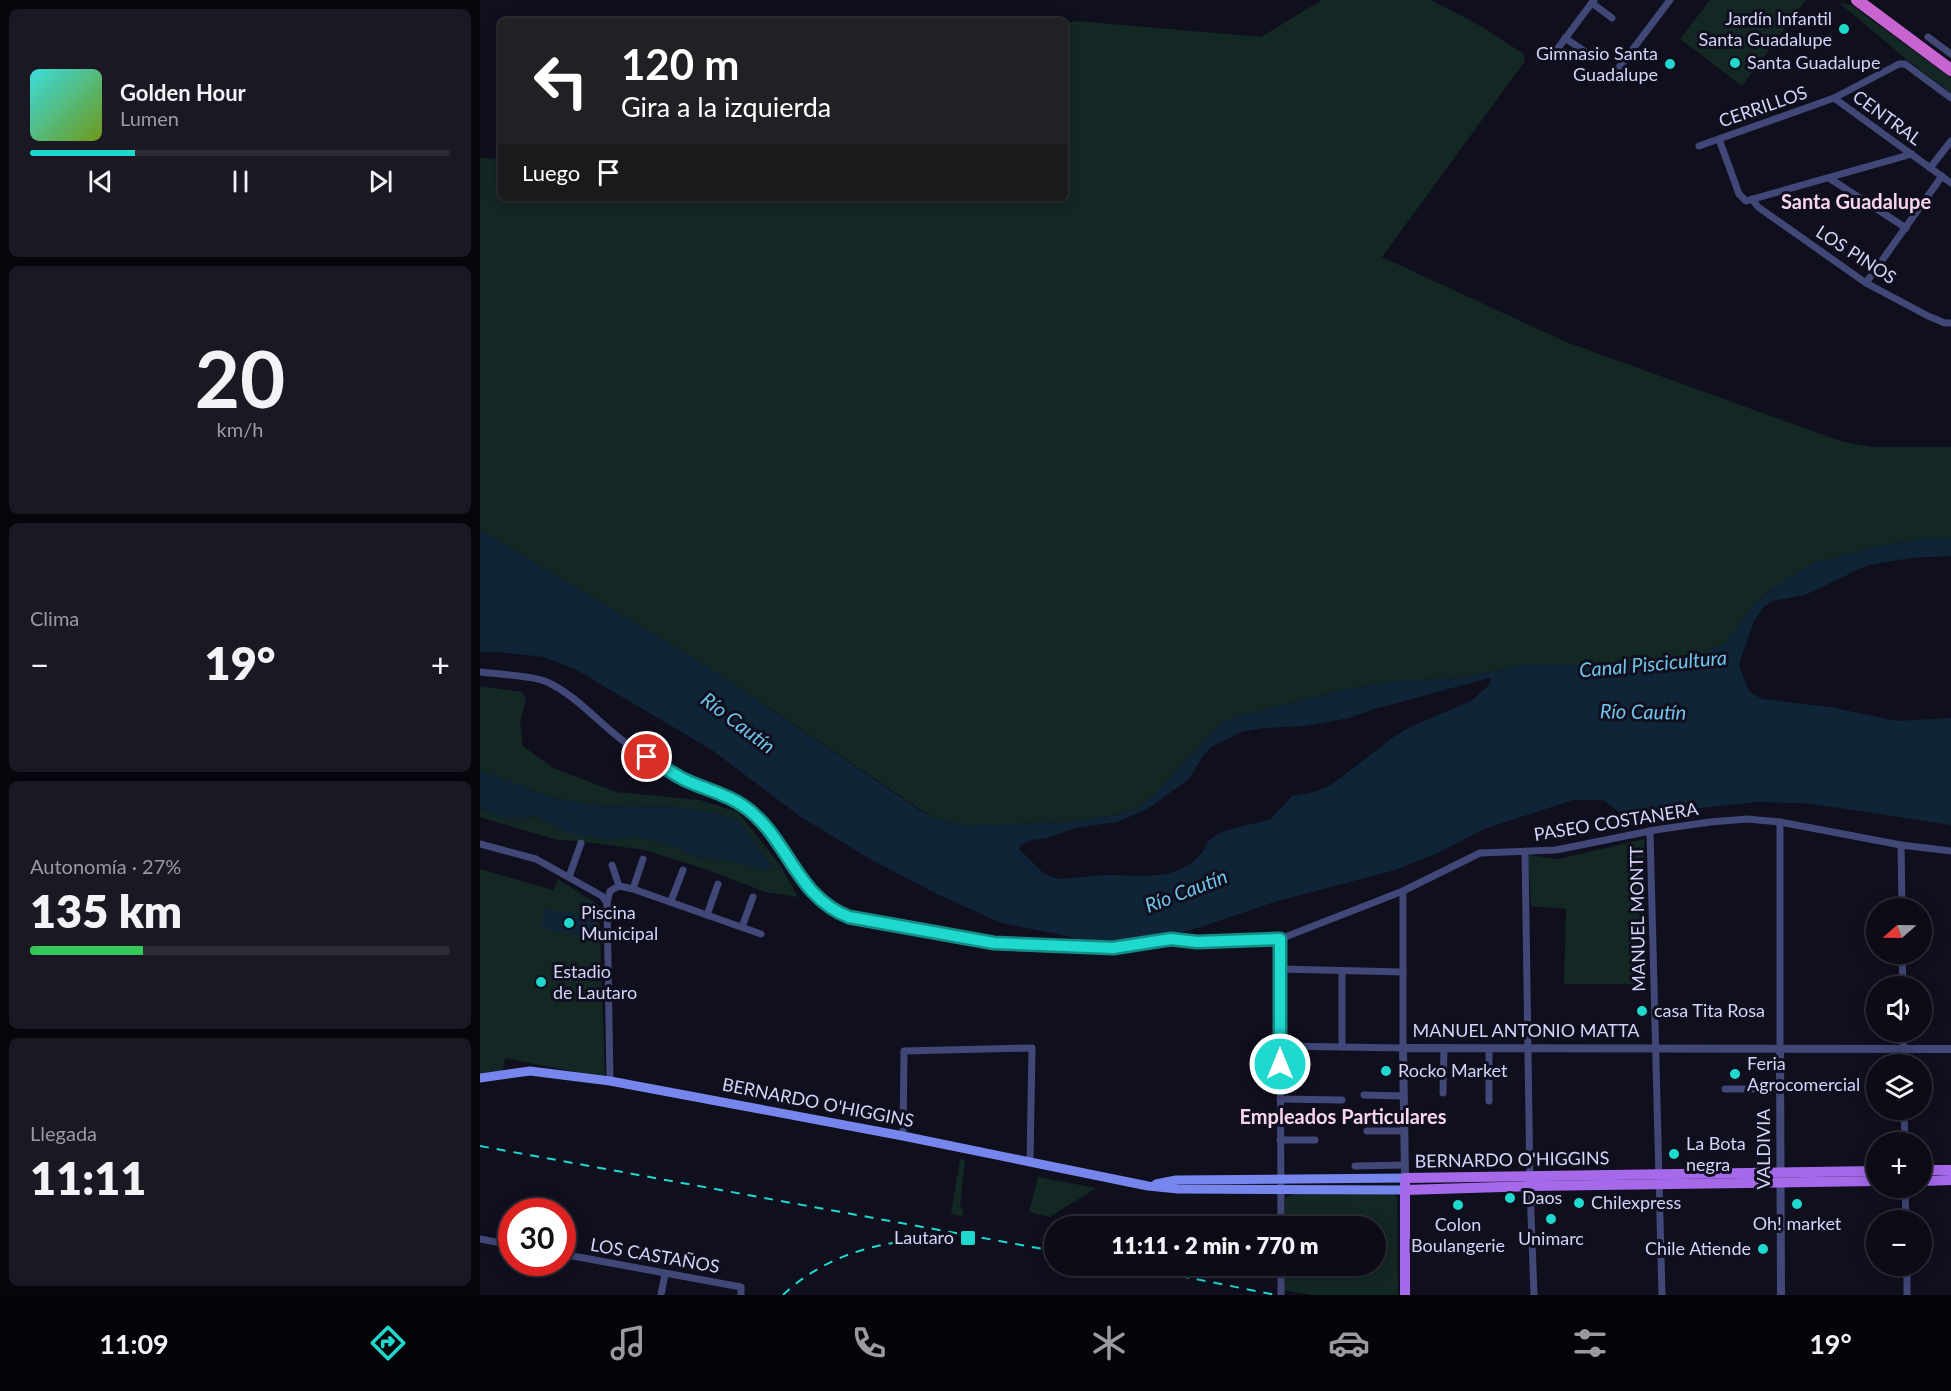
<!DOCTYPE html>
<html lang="es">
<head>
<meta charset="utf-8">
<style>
	body { margin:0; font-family:Lato,sans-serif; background:#1a1923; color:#f1f3f6; height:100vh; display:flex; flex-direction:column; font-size:22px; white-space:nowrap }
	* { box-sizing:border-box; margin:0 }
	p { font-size:20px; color:#9a9ba1 }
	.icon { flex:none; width:33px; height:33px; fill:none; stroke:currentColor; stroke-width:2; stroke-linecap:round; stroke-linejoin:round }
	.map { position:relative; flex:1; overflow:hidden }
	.drawer { display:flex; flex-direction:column; gap:9px; padding:9px; background:#07060c; width:480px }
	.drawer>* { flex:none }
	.banner { position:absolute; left:18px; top:18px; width:570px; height:183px; border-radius:9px; box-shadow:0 3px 15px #0003,0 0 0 2px #2c2b35; background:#202124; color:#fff; overflow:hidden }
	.needle { width:39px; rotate:250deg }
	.buttons { position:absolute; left:1386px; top:898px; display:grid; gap:12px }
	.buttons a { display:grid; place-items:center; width:66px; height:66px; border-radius:50%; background:#0c0b16; box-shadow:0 3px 15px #0003,0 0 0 2px #2c2b35; font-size:30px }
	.speed { position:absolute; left:18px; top:1198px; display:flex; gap:12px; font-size:30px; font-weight:700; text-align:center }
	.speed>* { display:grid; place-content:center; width:78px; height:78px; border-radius:50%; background:#0c0b16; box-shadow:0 3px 15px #0003,0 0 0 2px #2c2b35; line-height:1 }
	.speed .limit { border:9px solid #d22; background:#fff; color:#111 }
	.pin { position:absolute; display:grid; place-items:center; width:51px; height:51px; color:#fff; margin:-26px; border:3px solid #fff; border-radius:50%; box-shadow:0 2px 6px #0007 }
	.me { position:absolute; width:66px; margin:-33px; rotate:0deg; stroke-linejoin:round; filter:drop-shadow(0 0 4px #0008) }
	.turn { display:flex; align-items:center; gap:21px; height:126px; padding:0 24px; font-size:27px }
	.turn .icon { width:78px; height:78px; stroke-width:2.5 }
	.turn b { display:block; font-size:42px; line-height:51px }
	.then { display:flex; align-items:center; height:57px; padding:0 24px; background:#0003; gap:12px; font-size:22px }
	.big { font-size:45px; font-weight:800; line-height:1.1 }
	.drawer .tile { flex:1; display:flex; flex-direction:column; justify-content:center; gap:9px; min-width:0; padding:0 21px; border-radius:9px; background:#1a1923 }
	.drawer .dial { align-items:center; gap:0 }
	.dial b { font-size:78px; line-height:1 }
	.song { display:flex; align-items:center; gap:18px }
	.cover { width:72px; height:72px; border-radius:9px; background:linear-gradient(135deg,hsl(180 70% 55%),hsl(80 70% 35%)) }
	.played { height:6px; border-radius:3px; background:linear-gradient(90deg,#1fd9cf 25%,#2c2b35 25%) }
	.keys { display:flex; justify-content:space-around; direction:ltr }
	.heat { display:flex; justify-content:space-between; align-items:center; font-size:33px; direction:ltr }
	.charge { height:9px; border-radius:4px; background:linear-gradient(90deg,#34c759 27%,#2c2b35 0) }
	.trip { position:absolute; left:564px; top:1216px; width:342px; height:60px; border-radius:30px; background:#0c0b16; box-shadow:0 3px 15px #0003,0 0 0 2px #2c2b35; font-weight:800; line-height:60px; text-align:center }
	.tabs { display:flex; height:96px; justify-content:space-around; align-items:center; background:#050409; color:#9a9ba1 }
	.tabs .icon { width:42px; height:42px }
	.tabs .active { color:#1fd9cf }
	.tabs b { font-size:27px; color:#f1f3f6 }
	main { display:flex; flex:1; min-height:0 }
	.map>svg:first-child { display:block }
	.green { fill:#132724 }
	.water { fill:#102437; fill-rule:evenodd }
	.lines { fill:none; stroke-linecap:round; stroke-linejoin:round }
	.minor { stroke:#414777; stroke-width:7 }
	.tertiary { stroke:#414777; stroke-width:8 }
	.secondary { stroke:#7786ec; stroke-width:9 }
	.primary { stroke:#a669ea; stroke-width:10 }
	.trunk { stroke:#c764d0; stroke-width:12 }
	.rail { stroke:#1fd9cf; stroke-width:2; stroke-dasharray:9 8; stroke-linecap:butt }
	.route-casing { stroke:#148d87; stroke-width:15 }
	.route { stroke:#1fd9cf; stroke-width:10 }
	.poi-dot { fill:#1fd9cf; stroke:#100f1e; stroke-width:2 }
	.labels { text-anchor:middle; stroke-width:6; stroke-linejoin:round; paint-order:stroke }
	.poi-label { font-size:18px; fill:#d3d4f9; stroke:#100f1e; text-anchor:start }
	.street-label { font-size:18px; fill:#d3d4f9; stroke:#100f1e }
	.neighbourhood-label { font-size:20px; font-weight:bold; fill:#f9d5f1; stroke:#100f1e }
	.water-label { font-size:20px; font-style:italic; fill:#6fc4eb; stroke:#100f1e }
</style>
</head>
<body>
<main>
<section class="drawer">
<div class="tile">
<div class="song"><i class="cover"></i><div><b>Golden Hour</b><p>Lumen</p></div></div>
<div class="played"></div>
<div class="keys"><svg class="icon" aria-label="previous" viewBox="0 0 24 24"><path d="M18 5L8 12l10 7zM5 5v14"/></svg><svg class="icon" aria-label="pause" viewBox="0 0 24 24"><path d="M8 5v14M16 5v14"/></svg><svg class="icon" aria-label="next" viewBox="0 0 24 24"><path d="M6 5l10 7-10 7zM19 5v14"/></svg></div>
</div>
<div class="tile dial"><b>20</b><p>km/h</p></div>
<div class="tile"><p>Clima</p>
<div class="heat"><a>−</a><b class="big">19°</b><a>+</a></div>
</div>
<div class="tile"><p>Autonomía · 27%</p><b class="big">135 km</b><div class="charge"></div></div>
<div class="tile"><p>Llegada</p><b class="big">11:11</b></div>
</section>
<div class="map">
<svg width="1471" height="1295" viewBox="0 0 1471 1295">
	<rect width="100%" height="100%" fill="#100f1e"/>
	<g class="green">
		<path d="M842,0h109l48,25 45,29 1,7 -143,196 184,85 277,100 29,5h79v92h-26l-37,5 -73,19 -42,25 -21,19 -26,36 -24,10 -68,9 -131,7 -41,9 -65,3 -44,7 -121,30 -13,7 -66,71 -16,12 -18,7 -54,7 -95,4 -32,-6 -17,-10 -211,-142 -230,-138v-372l21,1v39h564v-175l12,-2 184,16z"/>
		<path d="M1230,0h96l-64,86 -62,-47z"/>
		<path d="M1358,2l13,3 100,73v15l-40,-30z"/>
		<path d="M0,686l42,6 4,7 -6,24 3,23 30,22 63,24 84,8 38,12 42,53 18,32 -33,-5 -60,-23 -61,-19 -65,-9 -22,-1 -77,-23v-9l26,11 29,-3 20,10 51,13 29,-3 38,10 23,11 36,4 24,7 12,2 4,-3 -34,-46 -23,-8 -38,-6 -88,-2 -46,-10 -63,-25z"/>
		<path d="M1164,839l1,145h-81l2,-75 -35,-3 -3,-51 30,4z"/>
		<path d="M0,869l73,21 5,-11 41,26 6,173 -100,-20 -3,15 -22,3z"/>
		<path d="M480,1159l5,1 -5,48 4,1 -2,7 -11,-2z"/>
		<path d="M558,1177l58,11 -46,29 -21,-5z"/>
		<path d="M815,1193h97l5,4 1,98h-86l-29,-5 1,-24h92v-39h-92l1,-28z"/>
	</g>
	<g class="water">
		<path d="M0,530l230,138 211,143 17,9 32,6 95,-4 54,-7 18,-7 16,-12 66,-71 13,-7 121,-30 44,-7 65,-3 60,-13h78l102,-12 24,-10 26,-36 25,-22 38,-22 73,-19 37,-5h26v17l-40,2 -43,7 -63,30 -33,6 -9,7 -9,13 -15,43 8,23 3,5 12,7 68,8 67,14 54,-3v107l-104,-16 -46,-6 -45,-1 -64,7 -47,10 -23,-5 -19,-14h-30l-89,29 -46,24 -43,17 -121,32 -73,25 -27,7 -49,9 -30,1 -32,-9 -62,-12 -64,-29 -67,-35 -69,-42 -89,-67 -137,-81 -32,-12 -43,-5h-20zM1009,678l2,2 -1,4 -19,17 -63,27 -13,8 -64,49 -17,7 -22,4 -21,23 -50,13 -13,9 -6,12 -13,12 -10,5 -12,4 -18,2 -43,-1 -46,4 -9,-2 -10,-6 -22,-22 2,-4 11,-5 16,-2 27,-10 42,-6 29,-12 43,-31 14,-23 8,-9 30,-15 23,-4 41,-2 44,-8 22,-8z"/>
		<path d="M0,770l63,25 46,10 88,2 38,6 23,8 34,46 -4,3 -13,-2 -23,-7 -36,-4 -23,-11 -38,-10 -29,3 -35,-5 -36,-18 -29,3 -26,-11z"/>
		<path d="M64,909l52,9 -1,19 -54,-8z"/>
	</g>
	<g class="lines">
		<g class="minor">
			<path d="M1112,3l20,15"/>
			<path d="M1448,37l23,17"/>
			<path d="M1085,38l22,15"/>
			<path d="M1072,56l42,-56"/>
			<path d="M1131,78l59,-78"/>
			<path d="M1354,98l117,85"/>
			<path d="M1239,139l20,55 7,7 166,-47"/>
			<path d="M1219,146l135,-48 65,-34h6l46,34"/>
			<path d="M1450,168l21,-27"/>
			<path d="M1349,178l77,50"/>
			<path d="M1272,199l6,8 108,76 62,33 17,7h6"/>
			<path d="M1386,283l76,-107"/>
			<path d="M0,672c16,2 56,4 67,10 31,14 55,45 83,64 17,12 36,25 54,33 21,10 48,17 65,32 39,35 52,93 107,107l138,25 119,5 58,-9 26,3 83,-3 123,-48 77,-38 76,-3 99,-20 55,-8 37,-3 33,3 121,23 50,6"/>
			<path d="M1300,822v226"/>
			<path d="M1170,831l12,464"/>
			<path d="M0,844l56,15 66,37 5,7"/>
			<path d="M1421,845l1,64"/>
			<path d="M1045,852l5,334 4,109"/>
			<path d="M132,865l7,21"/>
			<path d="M89,877l12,-34"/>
			<path d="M153,889l10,-30"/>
			<path d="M191,901l12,-31"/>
			<path d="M227,915l11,-31"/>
			<path d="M262,927l11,-30"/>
			<path d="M800,939l1,288"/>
			<path d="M1422,954l1,33"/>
			<path d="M800,969l123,3"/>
			<path d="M1423,1032l1,33"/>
			<path d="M800,1046l123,2v-157"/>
			<path d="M862,1047v-76"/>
			<path d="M1009,1048v53"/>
			<path d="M130,1081l-3,-178 3,-12 9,-5 14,3 128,45"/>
			<path d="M1245,1089h55"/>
			<path d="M963,1093l1,-45"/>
			<path d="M884,1095l40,1"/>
			<path d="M800,1099l62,1"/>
			<path d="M1424,1110l1,33"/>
			<path d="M887,1131h37"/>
			<path d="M423,1136l1,-85 128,-3 -2,114"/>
			<path d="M800,1140h35"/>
			<path d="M875,1166l50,-1"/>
			<path d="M1425,1188l1,33"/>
			<path d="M0,1239l32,6"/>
			<path d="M82,1254l179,33v8"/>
			<path d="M801,1266v29"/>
			<path d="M1427,1266v29"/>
			<path d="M181,1295l4,-21"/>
		</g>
		<g class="tertiary">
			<path d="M1300,1048l1,247"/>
			<path d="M925,1178l-2,-130 548,1"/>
		</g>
		<g class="secondary">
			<path d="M0,1078l50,-7 80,10 293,55 245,50 30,3 227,1"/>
			<path d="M676,1184l20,-4 229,-2"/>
		</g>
		<g class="primary">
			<path d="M1442,1170h29"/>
			<path d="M1442,1181l29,-1"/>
			<path d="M925,1190l125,-4 346,-5"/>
			<path d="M925,1295v-117l471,-7"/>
		</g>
		<path class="trunk" d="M1377,0l94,70"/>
		<g class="rail">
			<path d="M0,1146l574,105"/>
			<path d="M650,1266l146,29"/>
			<path d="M303,1295c37,-36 92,-54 143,-55"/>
		</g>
	</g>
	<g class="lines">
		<defs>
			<path id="route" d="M167,757c12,7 23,15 36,22 18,9 41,14 59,26 46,30 52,91 107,112l145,26 119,5 58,-9 26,3 83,-3v125"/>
		</defs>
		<use href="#route" class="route-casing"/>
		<use href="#route" class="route"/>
	</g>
	<g class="poi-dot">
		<circle cx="1364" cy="29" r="6"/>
		<circle cx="1255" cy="63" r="6"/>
		<circle cx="1190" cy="64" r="6"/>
		<circle cx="89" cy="923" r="6"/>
		<circle cx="61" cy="982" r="6"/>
		<circle cx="1162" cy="1011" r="6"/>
		<circle cx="906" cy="1071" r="6"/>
		<circle cx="1255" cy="1074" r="6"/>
		<circle cx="1194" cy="1154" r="6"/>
		<circle cx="1030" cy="1198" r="6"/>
		<circle cx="1099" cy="1203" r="6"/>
		<circle cx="1317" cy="1204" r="6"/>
		<circle cx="978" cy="1205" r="6"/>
		<circle cx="1071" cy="1219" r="6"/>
		<rect x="480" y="1230" width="16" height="16" rx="3"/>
		<circle cx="1283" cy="1249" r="6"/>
	</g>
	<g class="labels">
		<g class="poi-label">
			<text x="1352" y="25" text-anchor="end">Jardín Infantil<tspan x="1352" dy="21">Santa Guadalupe</tspan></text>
			<text x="1178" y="60" text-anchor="end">Gimnasio Santa<tspan x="1178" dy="21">Guadalupe</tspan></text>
			<text x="1267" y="69">Santa Guadalupe</text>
			<text x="101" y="919">Piscina<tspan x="101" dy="21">Municipal</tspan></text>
			<text x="73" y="978">Estadio<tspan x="73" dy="21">de Lautaro</tspan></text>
			<text x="1174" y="1017">casa Tita Rosa</text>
			<text x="1267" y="1070">Feria<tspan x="1267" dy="21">Agrocomercial</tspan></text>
			<text x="918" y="1077">Rocko Market</text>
			<text x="1206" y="1150">La Bota<tspan x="1206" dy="21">negra</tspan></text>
			<text x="1042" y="1204">Daos</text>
			<text x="1111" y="1209">Chilexpress</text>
			<text x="1317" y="1230" text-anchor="middle">Oh! market</text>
			<text x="978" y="1231" text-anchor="middle">Colon<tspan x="978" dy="21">Boulangerie</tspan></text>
			<text x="474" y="1244" text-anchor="end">Lautaro</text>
			<text x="1071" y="1245" text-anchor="middle">Unimarc</text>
			<text x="1271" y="1255" text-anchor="end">Chile Atiende</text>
		</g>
		<g class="street-label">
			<text transform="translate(1283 107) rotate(-19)" y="6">CERRILLOS</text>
			<text transform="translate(1407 118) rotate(36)" y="6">CENTRAL</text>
			<text transform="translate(1376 255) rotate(33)" y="6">LOS PINOS</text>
			<text transform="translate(1136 822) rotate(-9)" y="6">PASEO COSTANERA</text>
			<text transform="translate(1158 919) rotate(-91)" y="6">MANUEL MONTT</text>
			<text x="1046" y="1037">MANUEL ANTONIO MATTA</text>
			<text transform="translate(338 1103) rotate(11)" y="6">BERNARDO O'HIGGINS</text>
			<text transform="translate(1284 1149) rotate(-90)" y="6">VALDIVIA</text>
			<text transform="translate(1032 1160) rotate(-1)" y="6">BERNARDO O'HIGGINS</text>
			<text transform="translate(175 1256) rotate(10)" y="6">LOS CASTAÑOS</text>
		</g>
		<g class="neighbourhood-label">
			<text x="1376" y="209">Santa Guadalupe</text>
			<text x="863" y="1124">Empleados Particulares</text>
		</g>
		<g class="water-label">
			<text transform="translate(1173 664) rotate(-5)" y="7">Canal Piscicultura</text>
			<text transform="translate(1163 712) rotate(1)" y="7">Río Cautín</text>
			<text transform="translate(258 723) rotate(37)" y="7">Río Cautín</text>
			<text transform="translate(706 891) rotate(-21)" y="7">Río Cautín</text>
		</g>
	</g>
</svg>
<div class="buttons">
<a><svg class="needle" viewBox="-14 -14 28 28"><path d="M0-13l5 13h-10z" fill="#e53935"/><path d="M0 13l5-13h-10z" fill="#9a9ba1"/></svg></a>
<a><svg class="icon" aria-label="sound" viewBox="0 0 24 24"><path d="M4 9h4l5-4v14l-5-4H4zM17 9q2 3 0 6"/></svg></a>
<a><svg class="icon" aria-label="layers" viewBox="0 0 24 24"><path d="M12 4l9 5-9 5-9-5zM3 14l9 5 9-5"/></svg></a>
<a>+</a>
<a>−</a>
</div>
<div class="speed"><div class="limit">30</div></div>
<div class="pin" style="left:167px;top:757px;background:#d93025"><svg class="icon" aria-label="arrive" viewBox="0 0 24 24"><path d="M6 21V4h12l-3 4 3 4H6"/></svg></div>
<svg class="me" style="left:800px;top:1064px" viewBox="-20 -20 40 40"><circle r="17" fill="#1fd9cf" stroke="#fff" stroke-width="3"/><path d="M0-11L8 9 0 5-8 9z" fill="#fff"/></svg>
<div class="trip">11:11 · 2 min · 770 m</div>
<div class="banner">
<div class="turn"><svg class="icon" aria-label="left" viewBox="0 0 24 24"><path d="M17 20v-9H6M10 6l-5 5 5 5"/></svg><div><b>120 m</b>Gira a la izquierda</div></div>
<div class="then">Luego<svg class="icon" aria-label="arrive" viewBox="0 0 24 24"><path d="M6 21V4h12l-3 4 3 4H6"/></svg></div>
</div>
</div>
</main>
<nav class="tabs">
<b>11:09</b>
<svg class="icon active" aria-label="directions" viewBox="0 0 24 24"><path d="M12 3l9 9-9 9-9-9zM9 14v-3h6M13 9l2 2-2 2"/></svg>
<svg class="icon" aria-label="music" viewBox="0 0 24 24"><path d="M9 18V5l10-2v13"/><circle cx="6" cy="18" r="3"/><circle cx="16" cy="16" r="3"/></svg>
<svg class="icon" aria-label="phone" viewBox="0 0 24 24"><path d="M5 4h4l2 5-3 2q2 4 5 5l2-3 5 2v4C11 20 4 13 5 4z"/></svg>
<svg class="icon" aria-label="climate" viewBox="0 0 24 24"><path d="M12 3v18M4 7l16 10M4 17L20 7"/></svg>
<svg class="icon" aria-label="car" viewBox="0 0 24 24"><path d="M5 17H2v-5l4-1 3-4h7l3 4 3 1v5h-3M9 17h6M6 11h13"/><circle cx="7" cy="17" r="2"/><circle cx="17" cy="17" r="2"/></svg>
<svg class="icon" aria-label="filters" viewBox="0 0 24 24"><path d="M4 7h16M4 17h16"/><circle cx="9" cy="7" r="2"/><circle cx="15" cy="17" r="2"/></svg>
<b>19°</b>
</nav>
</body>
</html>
